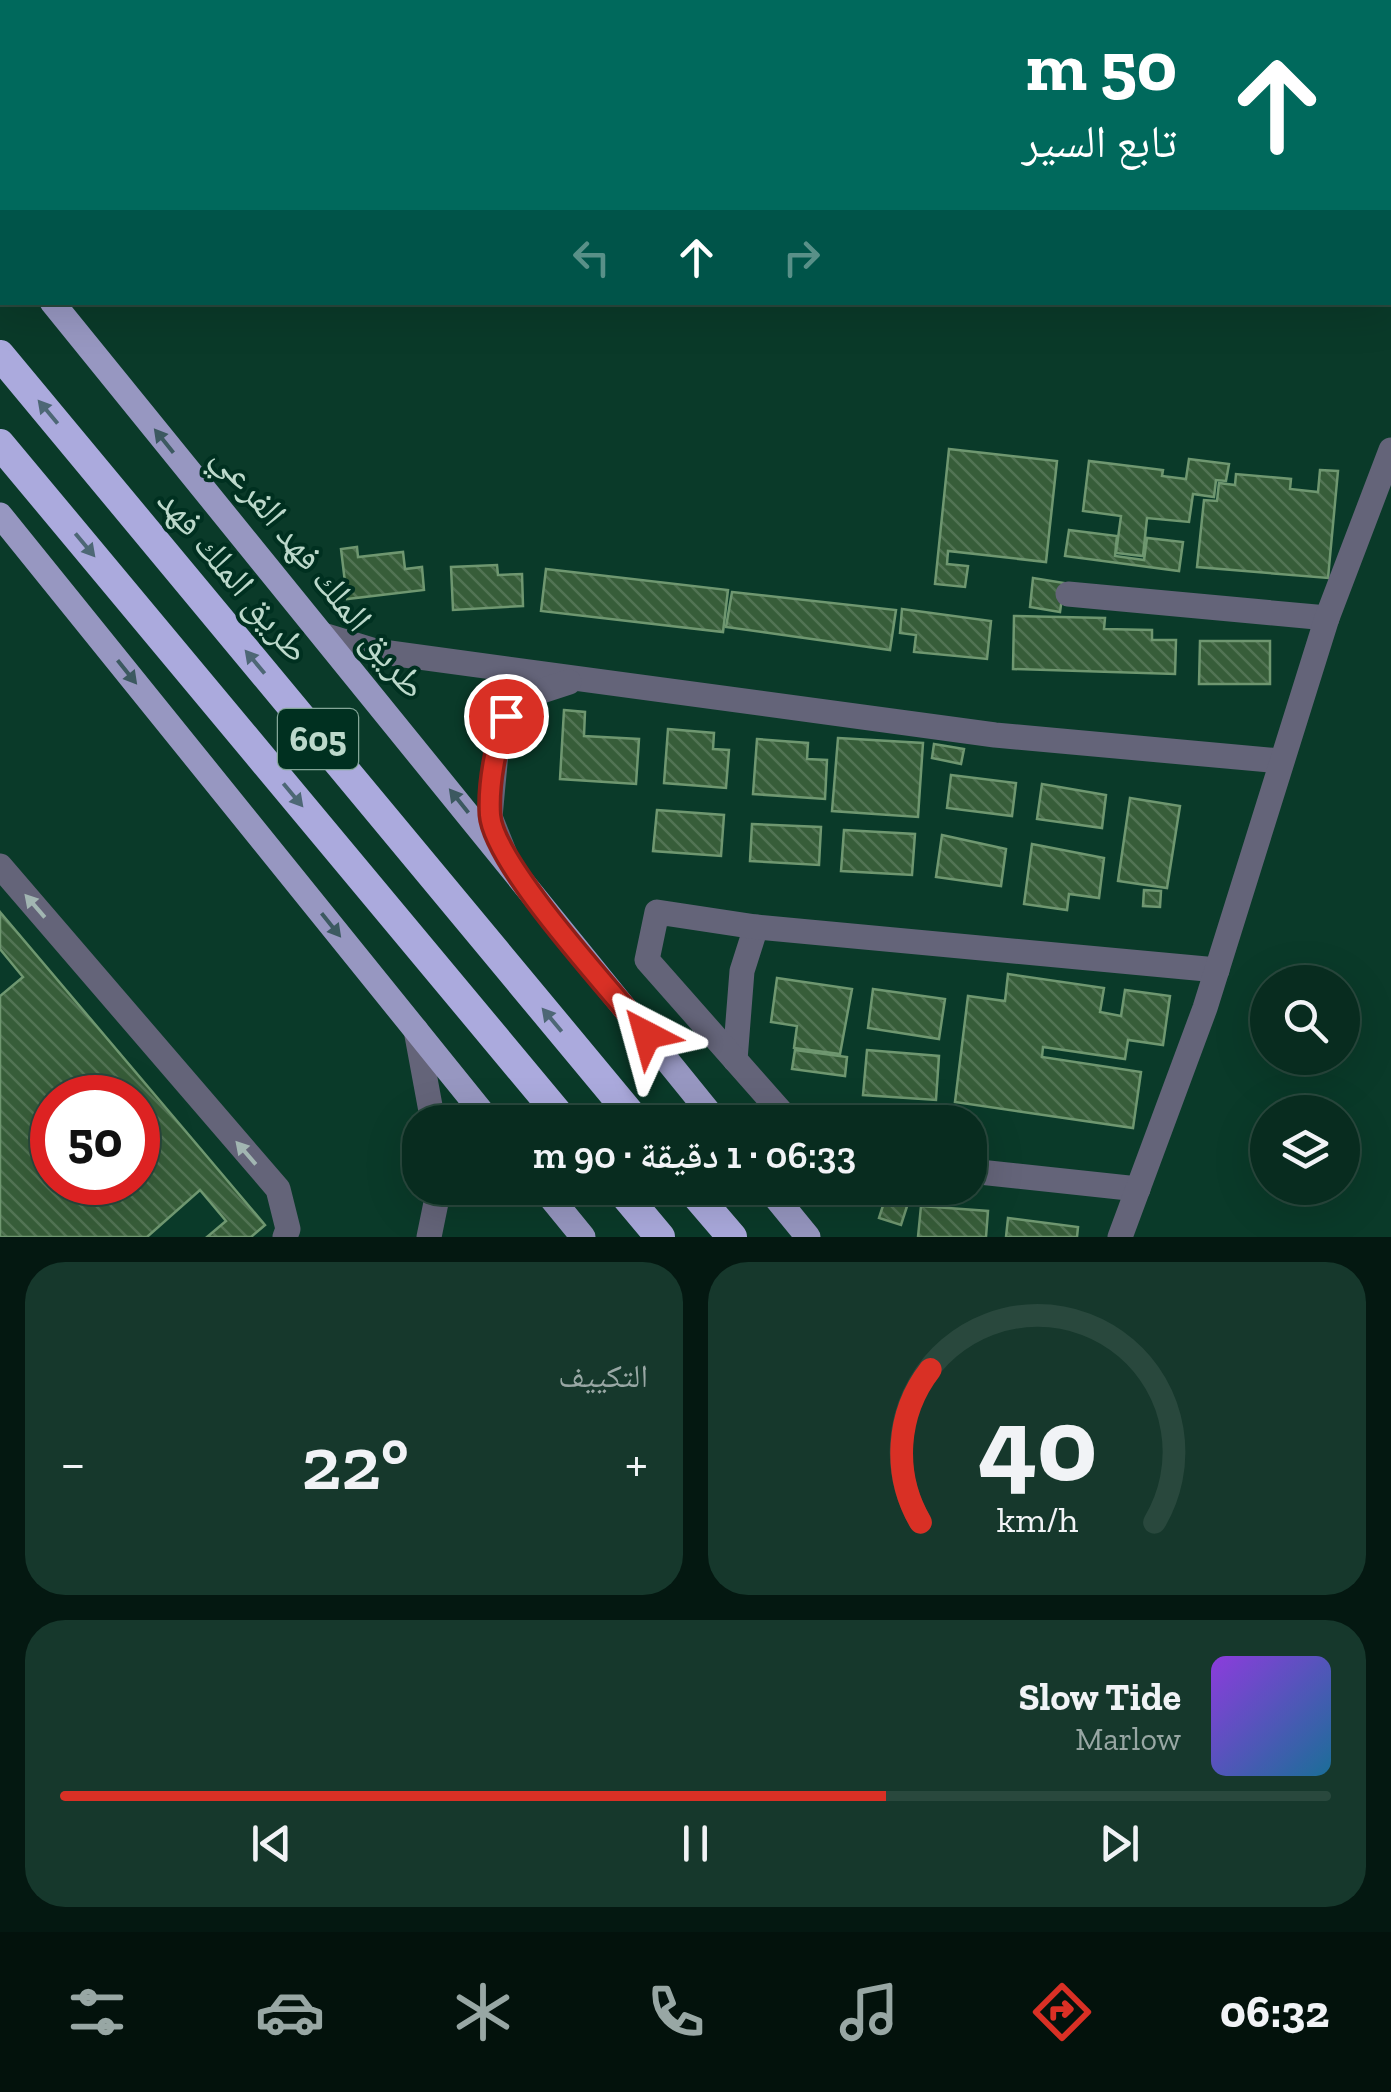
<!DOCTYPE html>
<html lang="ar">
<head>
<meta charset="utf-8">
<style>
	body { margin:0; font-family:"Zilla Slab","Noto Naskh Arabic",serif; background:#16382c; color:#f1f3f6; direction:rtl; height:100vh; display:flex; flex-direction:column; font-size:38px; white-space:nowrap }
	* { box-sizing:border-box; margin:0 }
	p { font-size:32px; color:#98a7a4 }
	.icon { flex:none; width:55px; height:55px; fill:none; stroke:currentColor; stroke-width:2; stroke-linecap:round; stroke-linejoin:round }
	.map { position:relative; height:1237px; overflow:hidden; direction:ltr }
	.sheet { display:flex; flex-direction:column; gap:25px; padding:25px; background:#041811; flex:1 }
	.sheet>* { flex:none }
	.banner { position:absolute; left:0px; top:0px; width:1392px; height:305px; box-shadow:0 10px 40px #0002,0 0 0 2px #29483d; direction:rtl; background:#00695c; color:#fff; overflow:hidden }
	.controls { position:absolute; left:1250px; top:965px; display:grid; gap:20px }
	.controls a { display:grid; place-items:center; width:110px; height:110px; border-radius:50%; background:#082c1f; box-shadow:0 10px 40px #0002,0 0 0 2px #29483d; font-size:50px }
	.speed { position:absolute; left:30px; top:1075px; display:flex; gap:20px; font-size:50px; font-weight:700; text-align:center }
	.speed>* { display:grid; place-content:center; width:130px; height:130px; border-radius:50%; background:#082c1f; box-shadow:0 10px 40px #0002,0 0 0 2px #29483d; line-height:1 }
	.speed .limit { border:15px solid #d22; background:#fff; color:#111 }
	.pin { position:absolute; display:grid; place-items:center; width:85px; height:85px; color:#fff; margin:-42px; border:5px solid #fff; border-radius:50%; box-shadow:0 2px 10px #0007 }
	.me { position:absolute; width:110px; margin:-55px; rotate:321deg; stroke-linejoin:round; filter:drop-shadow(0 0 8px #0008) }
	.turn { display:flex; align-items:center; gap:35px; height:210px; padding:0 50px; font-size:45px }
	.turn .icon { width:130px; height:130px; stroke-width:2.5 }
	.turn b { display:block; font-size:70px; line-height:85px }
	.lanes { display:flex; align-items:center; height:95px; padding:0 50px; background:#0003; justify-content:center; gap:50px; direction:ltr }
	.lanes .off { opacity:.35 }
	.big { font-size:75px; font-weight:600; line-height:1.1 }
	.sheet .tile { flex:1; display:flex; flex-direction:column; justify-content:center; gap:15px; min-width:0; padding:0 35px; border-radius:40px; background:#16382c }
	.sheet .dial { align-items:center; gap:0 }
	.dial svg { height:260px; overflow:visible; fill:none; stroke:#29483d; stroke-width:7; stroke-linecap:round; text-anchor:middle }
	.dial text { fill:#f1f3f6; stroke:none }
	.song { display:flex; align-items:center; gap:30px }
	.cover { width:120px; height:120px; border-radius:15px; background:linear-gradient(135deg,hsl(270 70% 55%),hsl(200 70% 35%)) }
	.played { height:10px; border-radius:5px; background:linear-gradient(90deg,#d93025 65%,#29483d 65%) }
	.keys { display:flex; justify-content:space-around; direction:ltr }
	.heat { display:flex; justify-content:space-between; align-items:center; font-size:55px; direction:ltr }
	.sheet .tiles { flex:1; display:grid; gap:25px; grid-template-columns:1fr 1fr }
	.tile:last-child { grid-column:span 2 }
	.trip { position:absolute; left:402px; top:1105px; width:585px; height:100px; border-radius:40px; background:#082c1f; box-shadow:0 10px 40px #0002,0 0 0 2px #29483d; font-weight:600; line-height:100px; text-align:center; direction:rtl }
	.menu { display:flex; height:160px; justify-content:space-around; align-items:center; background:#03120c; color:#98a7a4 }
	.menu .icon { width:70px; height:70px }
	.menu .current { color:#d93025 }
	.menu b { font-size:45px; color:#f1f3f6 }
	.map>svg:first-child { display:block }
	.building { fill:url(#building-back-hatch); stroke:#6f9770; stroke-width:2.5; fill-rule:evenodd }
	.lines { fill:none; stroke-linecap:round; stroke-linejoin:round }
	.minor { stroke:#646479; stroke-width:25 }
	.major { stroke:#9797c1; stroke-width:25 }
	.highway { stroke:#abaadd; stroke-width:30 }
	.oneway { fill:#4d6775 }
	.oneway2 { fill:#3c5960 }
	.oneway3 { fill:#a2b6b2 }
	.route-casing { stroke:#8d1f18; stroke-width:25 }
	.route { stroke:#d93025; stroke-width:18 }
	.labels { text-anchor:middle; stroke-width:8; stroke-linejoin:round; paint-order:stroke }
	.shield { fill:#003020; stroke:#84a698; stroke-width:2.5 }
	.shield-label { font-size:35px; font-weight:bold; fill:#bcd9cb }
	.street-label { font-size:38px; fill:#bcd9cb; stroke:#003020 }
</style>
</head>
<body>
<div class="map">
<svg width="1391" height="1237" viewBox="0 0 1391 1237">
	<defs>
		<pattern id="building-back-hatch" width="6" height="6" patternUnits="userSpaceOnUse" patternTransform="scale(2.5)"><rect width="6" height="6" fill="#375d39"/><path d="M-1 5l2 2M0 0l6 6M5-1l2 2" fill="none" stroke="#527454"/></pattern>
	</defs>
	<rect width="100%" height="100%" fill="#0a3a29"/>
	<g class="building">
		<path d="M949,449l108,12 -11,101 -98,-11 -1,13 21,2 -3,21 -30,-3z"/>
		<path d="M1189,459l40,5 -3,17 -10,-1 -2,17 -21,-3 -4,28 -42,-4 -4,38 -27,-3 5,-37 -38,-5 6,-50 74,9 -1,6 24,3z"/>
		<path d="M1320,470l18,1 -10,107 -131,-11 7,-67 13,1 2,-18 16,2 1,-11 55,5 -1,10 28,3z"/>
		<path d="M1069,530l48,6 -2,20 29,4 3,-22 36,4 -4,29 -114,-15z"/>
		<path d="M357,547l1,10 45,-5 2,17 17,-2 2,23 -77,9 -6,-50z"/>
		<path d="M497,565l1,10 24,-1 1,32 -70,4 -2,-43z"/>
		<path d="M546,569l182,21 -5,42 -182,-21z"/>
		<path d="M1033,578l31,5 -4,29 -30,-5z"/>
		<path d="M732,592l164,18 -6,40 -164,-23z"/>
		<path d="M902,609l89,12 -4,38 -73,-7 2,-17 -16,-2z"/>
		<path d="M1014,616l91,2 -1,11 48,1v10h24l-1,34 -162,-5z"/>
		<path d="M1200,641h70v43h-71z"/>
		<path d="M564,710l21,2 -1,24 55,3 -3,45 -76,-5z"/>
		<path d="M668,729l46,4 -1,16 16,1 -3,38 -62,-5z"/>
		<path d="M838,738l85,5 -5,74 -86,-6z"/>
		<path d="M757,739l51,4 -1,16 20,1 -2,39 -72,-5z"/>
		<path d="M934,744l30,5 -3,15 -29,-6z"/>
		<path d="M951,775l65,8 -4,33 -65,-8z"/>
		<path d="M1042,784l64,11 -4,33 -65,-9z"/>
		<path d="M1130,798l50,8 -13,82 -49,-7z"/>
		<path d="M657,810l67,5 -3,41 -68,-5z"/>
		<path d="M752,824l69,3 -2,38 -69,-4z"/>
		<path d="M844,830l71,4 -3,41 -71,-4z"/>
		<path d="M942,835l64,14 -5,37 -65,-9z"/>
		<path d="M1032,844l72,14 -5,40 -30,-4 -2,16 -43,-6z"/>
		<path d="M1144,890l17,1 -1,16 -17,-1z"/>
		<path d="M0,912l265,313 -14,12h-44l19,-16 -26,-31 -53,47h-147v-241l23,-19 -23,-28zM52,1098h86v84h-86z"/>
		<path d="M1008,974l96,14 -4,24 21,4 4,-26 45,6 -7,49 -35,-5 -3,19 -82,-12 -1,10 99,15 -8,56 -178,-26 13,-106 37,5z"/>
		<path d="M777,978l75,11 -12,65 -46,-6 3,-22 -26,-4z"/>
		<path d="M873,989l72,10 -6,40 -71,-11z"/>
		<path d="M795,1050l52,7 -2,19 -53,-7z"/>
		<path d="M867,1050l72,6 -3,44 -73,-5z"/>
		<path d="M888,1190l22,7 -9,28 -22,-7z"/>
		<path d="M921,1206l67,5 -2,26h-68z"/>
		<path d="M1008,1218l70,9 -1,10h-71z"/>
	</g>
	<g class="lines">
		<g class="minor">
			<path d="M1068,594l259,24"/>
			<path d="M323,635l52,16 620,84 285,26"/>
			<path d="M506,857l-16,-40 7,-75 9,-26 17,-19 46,-15"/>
			<path d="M0,866l278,323 10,40 -3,8"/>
			<path d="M416,1030l17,92"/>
			<path d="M735,1060l7,-89 14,-44"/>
			<path d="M790,1122l-143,-162 10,-48 99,15 461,43"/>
			<path d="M970,1171l168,18"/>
			<path d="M429,1237l10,-49"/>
			<path d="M1120,1237l85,-229 122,-390 64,-168"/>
		</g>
		<g class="major">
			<path d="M0,240l2,3"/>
			<path d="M52,302l665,820"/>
			<path d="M0,515l490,607"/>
			<path d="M543,1188l40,49"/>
			<path d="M768,1188l40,49"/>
		</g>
		<g class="highway">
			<path d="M0,355l637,767"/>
			<path d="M0,444l565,678"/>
			<path d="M619,1188l41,49"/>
			<path d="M690,1188l42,49"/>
		</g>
	</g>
	<defs><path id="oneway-solid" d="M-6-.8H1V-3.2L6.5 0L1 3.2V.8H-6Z" transform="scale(2.5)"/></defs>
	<g class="oneway">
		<use href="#oneway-solid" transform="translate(48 412) rotate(-130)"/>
		<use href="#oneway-solid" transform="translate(85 545) rotate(50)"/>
		<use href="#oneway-solid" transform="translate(255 662) rotate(-130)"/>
		<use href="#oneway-solid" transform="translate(293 795) rotate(50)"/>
		<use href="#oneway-solid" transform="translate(552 1020) rotate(-130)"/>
	</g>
	<g class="oneway2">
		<use href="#oneway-solid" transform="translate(164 441) rotate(-129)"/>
		<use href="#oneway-solid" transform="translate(127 672) rotate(51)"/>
		<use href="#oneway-solid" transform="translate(459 801) rotate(-129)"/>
		<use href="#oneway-solid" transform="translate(331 925) rotate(51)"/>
	</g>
	<g class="oneway3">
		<use href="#oneway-solid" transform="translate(35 906) rotate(-131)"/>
		<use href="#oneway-solid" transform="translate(246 1153) rotate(-131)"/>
	</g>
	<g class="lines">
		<defs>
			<path id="route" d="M506,716c-10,29 -18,67 -16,99 4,50 122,176 157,220"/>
		</defs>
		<use href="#route" class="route-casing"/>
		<use href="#route" class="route"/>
	</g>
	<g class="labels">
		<rect class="shield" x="278" y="709" width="80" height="60" rx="8"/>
		<g class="shield-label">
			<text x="318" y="751">605</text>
		</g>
		<g class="street-label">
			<text transform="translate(320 571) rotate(51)" y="13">طريق الملك فهد الفرعي</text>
			<text transform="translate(234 575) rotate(50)" y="13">طريق الملك فهد</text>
		</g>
	</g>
</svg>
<div class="controls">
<a><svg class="icon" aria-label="search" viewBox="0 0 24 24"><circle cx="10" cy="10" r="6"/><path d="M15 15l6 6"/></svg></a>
<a><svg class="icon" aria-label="layers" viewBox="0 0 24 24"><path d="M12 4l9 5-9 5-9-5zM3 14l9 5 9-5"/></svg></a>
</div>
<div class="speed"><div class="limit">50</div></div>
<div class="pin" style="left:506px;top:716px;background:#d93025"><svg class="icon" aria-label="arrive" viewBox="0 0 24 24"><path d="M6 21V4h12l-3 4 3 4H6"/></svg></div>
<svg class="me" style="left:647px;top:1035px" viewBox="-20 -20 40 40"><path d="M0-17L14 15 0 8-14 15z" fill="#d93025" stroke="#fff" stroke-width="4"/></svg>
<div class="trip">06:33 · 1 دقيقة · 90 m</div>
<div class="banner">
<div class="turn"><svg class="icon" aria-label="ahead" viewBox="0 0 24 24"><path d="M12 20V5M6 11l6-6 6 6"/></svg><div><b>50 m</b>تابع السير</div></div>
<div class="lanes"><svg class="icon off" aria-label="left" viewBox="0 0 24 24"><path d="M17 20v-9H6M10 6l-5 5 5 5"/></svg><svg class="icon" aria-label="ahead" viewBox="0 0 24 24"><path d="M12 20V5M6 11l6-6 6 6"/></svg><svg class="icon off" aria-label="right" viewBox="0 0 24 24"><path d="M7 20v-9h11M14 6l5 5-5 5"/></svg></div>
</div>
</div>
<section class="sheet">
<div class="tiles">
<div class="tile dial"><svg viewBox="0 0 100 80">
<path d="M14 69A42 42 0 1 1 86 69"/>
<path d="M14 69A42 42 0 0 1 17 22" stroke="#d93025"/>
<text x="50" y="56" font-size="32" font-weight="700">40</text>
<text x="50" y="72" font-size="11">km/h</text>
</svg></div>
<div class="tile"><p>التكييف</p>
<div class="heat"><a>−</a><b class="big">22°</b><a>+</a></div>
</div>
<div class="tile">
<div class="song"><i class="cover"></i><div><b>Slow Tide</b><p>Marlow</p></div></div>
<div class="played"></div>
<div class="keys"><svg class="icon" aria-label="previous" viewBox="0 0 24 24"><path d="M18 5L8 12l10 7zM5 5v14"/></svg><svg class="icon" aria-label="pause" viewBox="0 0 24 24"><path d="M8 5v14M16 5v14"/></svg><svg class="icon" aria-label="next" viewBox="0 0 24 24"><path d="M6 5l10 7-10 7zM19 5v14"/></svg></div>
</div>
</div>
</section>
<nav class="menu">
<b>06:32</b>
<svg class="icon current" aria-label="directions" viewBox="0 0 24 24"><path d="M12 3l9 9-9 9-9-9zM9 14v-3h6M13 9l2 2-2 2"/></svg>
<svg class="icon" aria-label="music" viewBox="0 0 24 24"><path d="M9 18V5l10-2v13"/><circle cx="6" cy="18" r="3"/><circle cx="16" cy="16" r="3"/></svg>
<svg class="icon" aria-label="phone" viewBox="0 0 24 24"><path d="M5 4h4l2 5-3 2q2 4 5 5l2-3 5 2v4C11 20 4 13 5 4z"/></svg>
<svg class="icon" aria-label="climate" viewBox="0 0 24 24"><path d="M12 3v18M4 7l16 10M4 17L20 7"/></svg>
<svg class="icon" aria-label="car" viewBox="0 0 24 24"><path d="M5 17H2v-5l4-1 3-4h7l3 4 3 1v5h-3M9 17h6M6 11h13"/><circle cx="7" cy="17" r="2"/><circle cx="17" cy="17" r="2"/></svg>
<svg class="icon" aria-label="filters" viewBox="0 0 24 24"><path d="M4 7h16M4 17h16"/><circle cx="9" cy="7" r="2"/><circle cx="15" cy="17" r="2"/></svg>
</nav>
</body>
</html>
